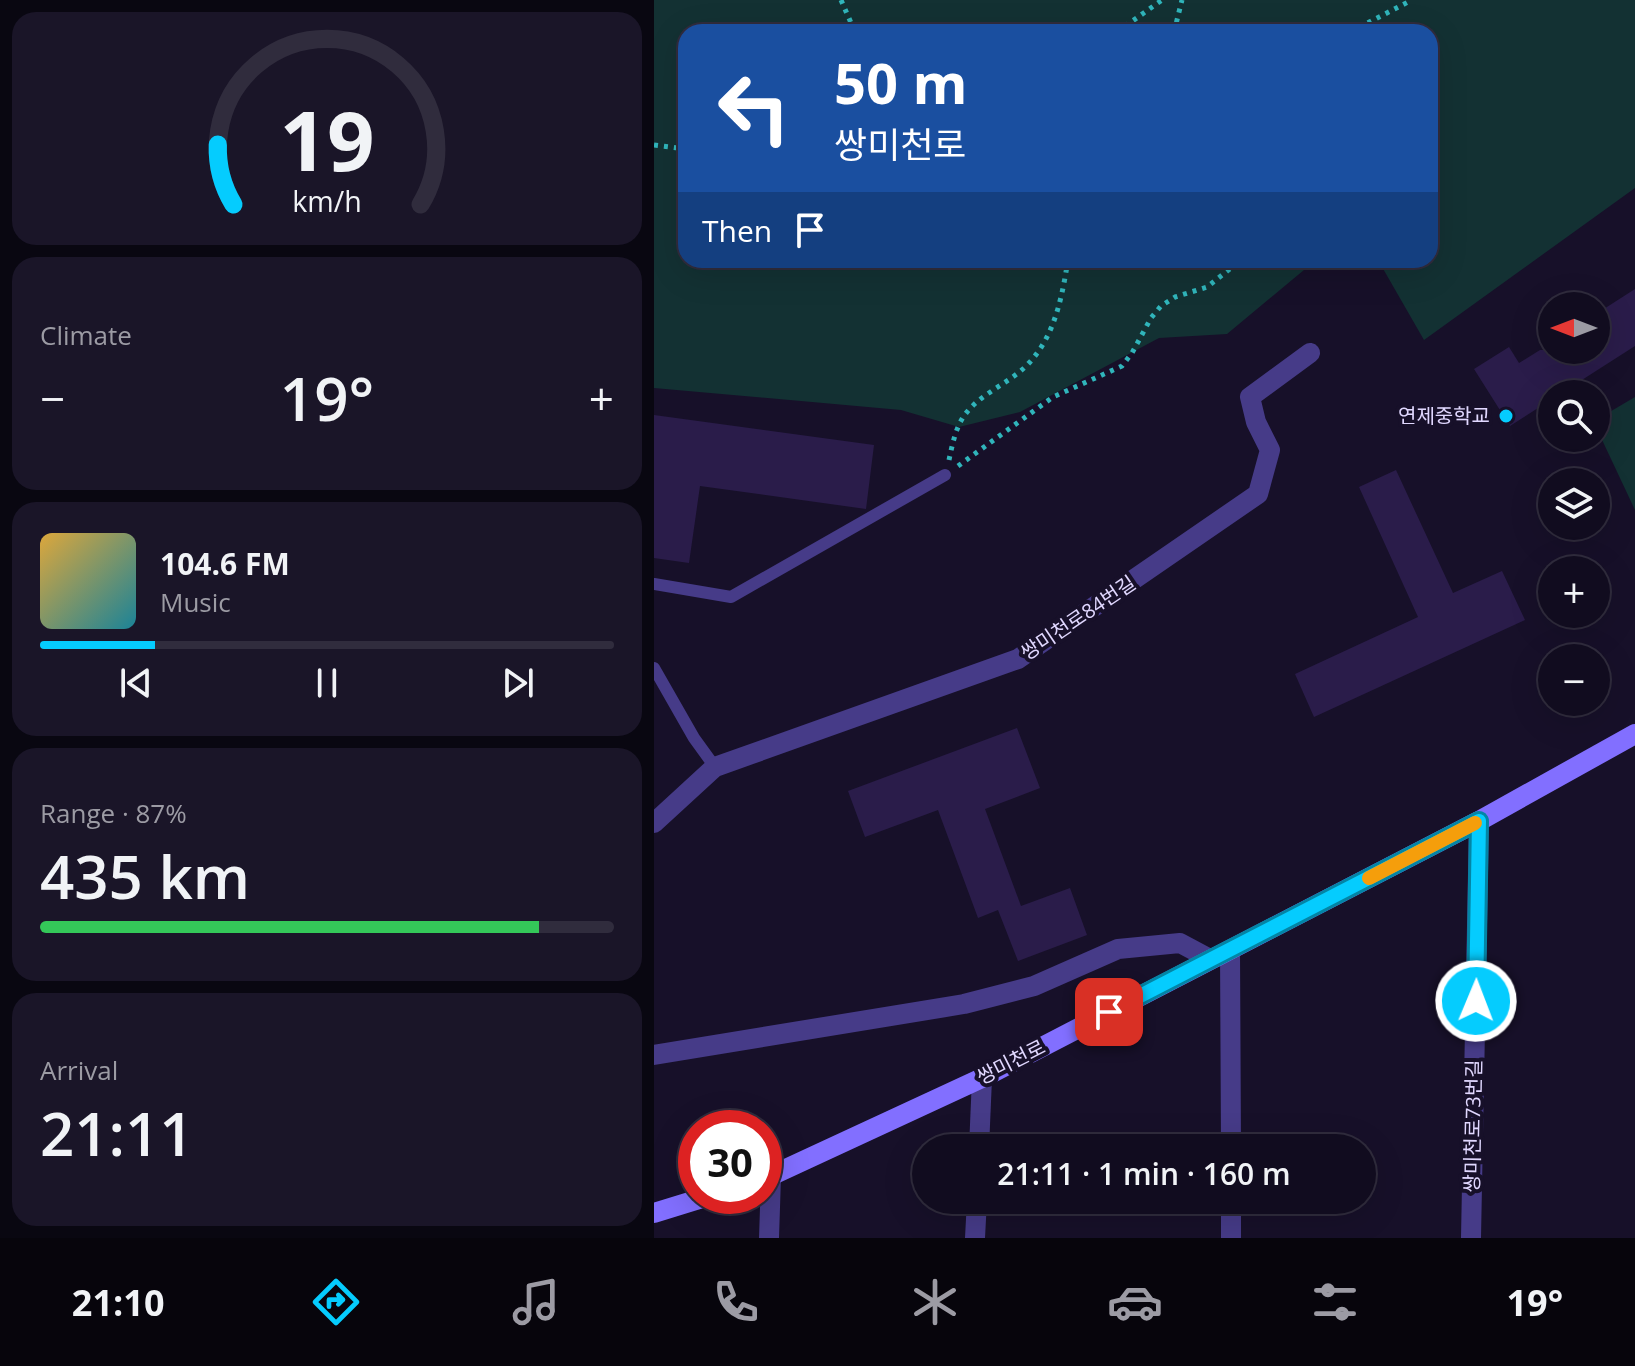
<!DOCTYPE html>
<html lang="en">
<head>
<meta charset="utf-8">
<style>
	body { margin:0; font-family:"Open Sans","Noto Sans KR",sans-serif; background:#1a1528; color:#f1f3f6; height:100vh; display:flex; flex-direction:column; font-size:30px; white-space:nowrap }
	* { box-sizing:border-box; margin:0 }
	p { font-size:26px; color:#9c9ba4 }
	.icon { flex:none; width:44px; height:44px; fill:none; stroke:currentColor; stroke-width:2; stroke-linecap:round; stroke-linejoin:round }
	.map { position:relative; flex:1; overflow:hidden }
	.sheet { display:flex; flex-direction:column; gap:12px; padding:12px; background:#090711; width:654px }
	.sheet>* { flex:none }
	.hud { position:absolute; left:24px; top:24px; width:760px; height:244px; border-radius:24px; box-shadow:0 8px 32px #0002,0 0 0 2px #302c3d; background:#1a4fa0; color:#fff; overflow:hidden }
	.needle { width:52px; rotate:270deg }
	.buttons { position:absolute; left:884px; top:292px; display:grid; gap:16px }
	.buttons a { display:grid; place-items:center; width:72px; height:72px; border-radius:50%; background:#110c1f; box-shadow:0 8px 32px #0002,0 0 0 2px #302c3d; font-size:40px }
	.speed { position:absolute; left:24px; top:1110px; display:flex; gap:16px; font-size:40px; font-weight:700; text-align:center }
	.speed>* { display:grid; place-content:center; width:104px; height:104px; border-radius:50%; background:#110c1f; box-shadow:0 8px 32px #0002,0 0 0 2px #302c3d; line-height:1 }
	.speed .limit { border:12px solid #d22; background:#fff; color:#111 }
	.pin { position:absolute; display:grid; place-items:center; width:68px; height:68px; color:#fff; margin:-34px; border-radius:16px; box-shadow:0 4px 12px #0006 }
	.me { position:absolute; width:88px; margin:-44px; rotate:1deg; stroke-linejoin:round; filter:drop-shadow(0 0 6px #0008) }
	.turn { display:flex; align-items:center; gap:28px; height:168px; padding:0 24px; font-size:36px }
	.turn .icon { width:104px; height:104px; stroke-width:2.5 }
	.turn b { display:block; font-size:56px; line-height:68px }
	.then { display:flex; align-items:center; height:76px; padding:0 24px; background:#0003; gap:16px; font-size:30px }
	.big { font-size:60px; font-weight:600; line-height:1.1 }
	.sheet .card { flex:1; display:flex; flex-direction:column; justify-content:center; gap:12px; min-width:0; padding:0 28px; border-radius:24px; background:#1a1528 }
	.sheet .dial { align-items:center; gap:0 }
	.dial svg { height:208px; overflow:visible; fill:none; stroke:#302c3d; stroke-width:7; stroke-linecap:round; text-anchor:middle }
	.dial text { fill:#f1f3f6; stroke:none }
	.song { display:flex; align-items:center; gap:24px }
	.cover { width:96px; height:96px; border-radius:12px; background:linear-gradient(135deg,hsl(40 70% 55%),hsl(190 70% 35%)) }
	.played { height:8px; border-radius:4px; background:linear-gradient(90deg,#05ccfe 20%,#302c3d 20%) }
	.keys { display:flex; justify-content:space-around; direction:ltr }
	.heat { display:flex; justify-content:space-between; align-items:center; font-size:44px; direction:ltr }
	.charge { height:12px; border-radius:6px; background:linear-gradient(90deg,#34c759 87%,#302c3d 0) }
	.trip { position:absolute; left:258px; top:1134px; width:464px; height:80px; border-radius:40px; background:#110c1f; box-shadow:0 8px 32px #0002,0 0 0 2px #302c3d; font-weight:600; line-height:80px; text-align:center }
	.menu { display:flex; height:128px; justify-content:space-around; align-items:center; background:#07050c; color:#9c9ba4 }
	.menu .icon { width:56px; height:56px }
	.menu .on { color:#05ccfe }
	.menu b { font-size:36px; color:#f1f3f6 }
	main { display:flex; flex:1; min-height:0 }
	.map>svg:first-child { display:block }
	.green { fill:#133133 }
	.building { fill:#2a1c4a }
	.lines { fill:none; stroke-linecap:round; stroke-linejoin:round }
	.path { stroke:#30b5bb; stroke-width:5; stroke-dasharray:4 6; stroke-linecap:butt }
	.lane { stroke:#463b88; stroke-width:12 }
	.street { stroke:#463b88; stroke-width:20 }
	.secondary { stroke:#826fff; stroke-width:20 }
	.route-casing { stroke:#0385a5; stroke-width:20 }
	.route { stroke:#05ccfe; stroke-width:14 }
	.slow { stroke:#f59e0b; stroke-width:14 }
	.poi-dot { fill:#05ccfe; stroke:#171029; stroke-width:3 }
	.labels { text-anchor:middle; stroke-width:8; stroke-linejoin:round; paint-order:stroke }
	.poi-label { font-size:20px; fill:#e1d8ff; stroke:#171029; text-anchor:end }
	.street-label { font-size:20px; fill:#e1d8ff; stroke:#171029 }
</style>
</head>
<body>
<main>
<section class="sheet">
<div class="card dial"><svg viewBox="0 0 100 80">
<path d="M14 69A42 42 0 1 1 86 69"/>
<path d="M14 69A42 42 0 0 1 8 46" stroke="#05ccfe"/>
<text x="50" y="56" font-size="32" font-weight="700">19</text>
<text x="50" y="72" font-size="11">km/h</text>
</svg></div>
<div class="card"><p>Climate</p>
<div class="heat"><a>−</a><b class="big">19°</b><a>+</a></div>
</div>
<div class="card">
<div class="song"><i class="cover"></i><div><b>104.6 FM</b><p>Music</p></div></div>
<div class="played"></div>
<div class="keys"><svg class="icon" aria-label="previous" viewBox="0 0 24 24"><path d="M18 5L8 12l10 7zM5 5v14"/></svg><svg class="icon" aria-label="pause" viewBox="0 0 24 24"><path d="M8 5v14M16 5v14"/></svg><svg class="icon" aria-label="next" viewBox="0 0 24 24"><path d="M6 5l10 7-10 7zM19 5v14"/></svg></div>
</div>
<div class="card"><p>Range · 87%</p><b class="big">435 km</b><div class="charge"></div></div>
<div class="card"><p>Arrival</p><b class="big">21:11</b></div>
</section>
<div class="map">
<svg width="981" height="1238" viewBox="0 0 981 1238">
	<rect width="100%" height="100%" fill="#171029"/>
	<g class="green">
		<path d="M0,0h981v188l-211,152 -46,-80h52v-228h-744v228h630l-89,74 -68,4 -139,74 -61,15 -58,-17 -247,-22z"/>
		<path d="M981,397v113l-39,-83v-7z"/>
	</g>
	<g class="building">
		<path d="M981,289v57l-75,48h-8v5l-42,27 -36,-57 35,-22 10,16 21,-13h56v-36z"/>
		<path d="M0,415l220,30 -8,64 -166,-23 -11,77 -35,-5z"/>
		<path d="M742,470l57,123 49,-22 23,49 -211,97 -19,-43 123,-57 -59,-130z"/>
		<path d="M363,728l23,60 -55,21 36,97 49,-18 17,47 -69,26 -20,-51 -20,8 -40,-108 -73,27 -17,-46z"/>
	</g>
	<g class="lines">
		<g class="path">
			<path d="M187,0l14,32"/>
			<path d="M463,32l45,-32"/>
			<path d="M520,32l8,-32"/>
			<path d="M696,32l62,-32"/>
			<path d="M0,145l32,4"/>
			<path d="M295,460c3,-14 6,-29 13,-41 15,-25 48,-35 67,-56 26,-28 33,-66 39,-103"/>
			<path d="M304,466l95,-69 69,-31 10,-13 19,-35 10,-12 14,-9 32,-10 34,-27"/>
		</g>
		<g class="lane">
			<path d="M0,584l77,13 214,-122"/>
			<path d="M0,668l40,70 21,29"/>
		</g>
		<g class="street">
			<path d="M0,823l61,-56 303,-108 240,-165 12,-44 -14,-28 -6,-25 60,-44"/>
			<path d="M576,950l1,198"/>
			<path d="M0,1055l310,-51 70,-18 84,-37 62,-6 30,16"/>
			<path d="M325,1148l3,-70"/>
			<path d="M577,1200v38"/>
			<path d="M115,1238l2,-61"/>
			<path d="M321,1238l2,-38"/>
			<path d="M817,1238l8,-417"/>
		</g>
		<g class="secondary">
			<path d="M110,1179l218,-101 497,-257 156,-87"/>
			<path d="M0,1213l55,-17"/>
		</g>
	</g>
	<g class="lines">
		<defs>
			<path id="route" d="M455,1012l370,-191 -3,180"/>
		</defs>
		<use href="#route" class="route-casing"/>
		<use href="#route" class="route"/>
		<path class="slow" d="M715,878l106,-55"/>
	</g>
	<circle class="poi-dot" cx="852" cy="416" r="8"/>
	<g class="labels">
		<g class="poi-label">
			<text x="836" y="423">연제중학교</text>
		</g>
		<g class="street-label">
			<text transform="translate(424 618) rotate(-34)" y="7">쌍미천로84번길</text>
			<text transform="translate(357 1062) rotate(-27)" y="7">쌍미천로</text>
			<text transform="translate(819 1126) rotate(-89)" y="7">쌍미천로73번길</text>
		</g>
	</g>
</svg>
<div class="buttons">
<a><svg class="needle" viewBox="-14 -14 28 28"><path d="M0-13l5 13h-10z" fill="#e53935"/><path d="M0 13l5-13h-10z" fill="#9c9ba4"/></svg></a>
<a><svg class="icon" aria-label="search" viewBox="0 0 24 24"><circle cx="10" cy="10" r="6"/><path d="M15 15l6 6"/></svg></a>
<a><svg class="icon" aria-label="layers" viewBox="0 0 24 24"><path d="M12 4l9 5-9 5-9-5zM3 14l9 5 9-5"/></svg></a>
<a>+</a>
<a>−</a>
</div>
<div class="speed"><div class="limit">30</div></div>
<div class="pin" style="left:455px;top:1012px;background:#d93025"><svg class="icon" aria-label="arrive" viewBox="0 0 24 24"><path d="M6 21V4h12l-3 4 3 4H6"/></svg></div>
<svg class="me" style="left:822px;top:1001px" viewBox="-20 -20 40 40"><circle r="17" fill="#05ccfe" stroke="#fff" stroke-width="3"/><path d="M0-11L8 9 0 5-8 9z" fill="#fff"/></svg>
<div class="trip">21:11 · 1 min · 160 m</div>
<div class="hud">
<div class="turn"><svg class="icon" aria-label="left" viewBox="0 0 24 24"><path d="M17 20v-9H6M10 6l-5 5 5 5"/></svg><div><b>50 m</b>쌍미천로</div></div>
<div class="then">Then<svg class="icon" aria-label="arrive" viewBox="0 0 24 24"><path d="M6 21V4h12l-3 4 3 4H6"/></svg></div>
</div>
</div>
</main>
<nav class="menu">
<b>21:10</b>
<svg class="icon on" aria-label="directions" viewBox="0 0 24 24"><path d="M12 3l9 9-9 9-9-9zM9 14v-3h6M13 9l2 2-2 2"/></svg>
<svg class="icon" aria-label="music" viewBox="0 0 24 24"><path d="M9 18V5l10-2v13"/><circle cx="6" cy="18" r="3"/><circle cx="16" cy="16" r="3"/></svg>
<svg class="icon" aria-label="phone" viewBox="0 0 24 24"><path d="M5 4h4l2 5-3 2q2 4 5 5l2-3 5 2v4C11 20 4 13 5 4z"/></svg>
<svg class="icon" aria-label="climate" viewBox="0 0 24 24"><path d="M12 3v18M4 7l16 10M4 17L20 7"/></svg>
<svg class="icon" aria-label="car" viewBox="0 0 24 24"><path d="M5 17H2v-5l4-1 3-4h7l3 4 3 1v5h-3M9 17h6M6 11h13"/><circle cx="7" cy="17" r="2"/><circle cx="17" cy="17" r="2"/></svg>
<svg class="icon" aria-label="filters" viewBox="0 0 24 24"><path d="M4 7h16M4 17h16"/><circle cx="9" cy="7" r="2"/><circle cx="15" cy="17" r="2"/></svg>
<b>19°</b>
</nav>
</body>
</html>
